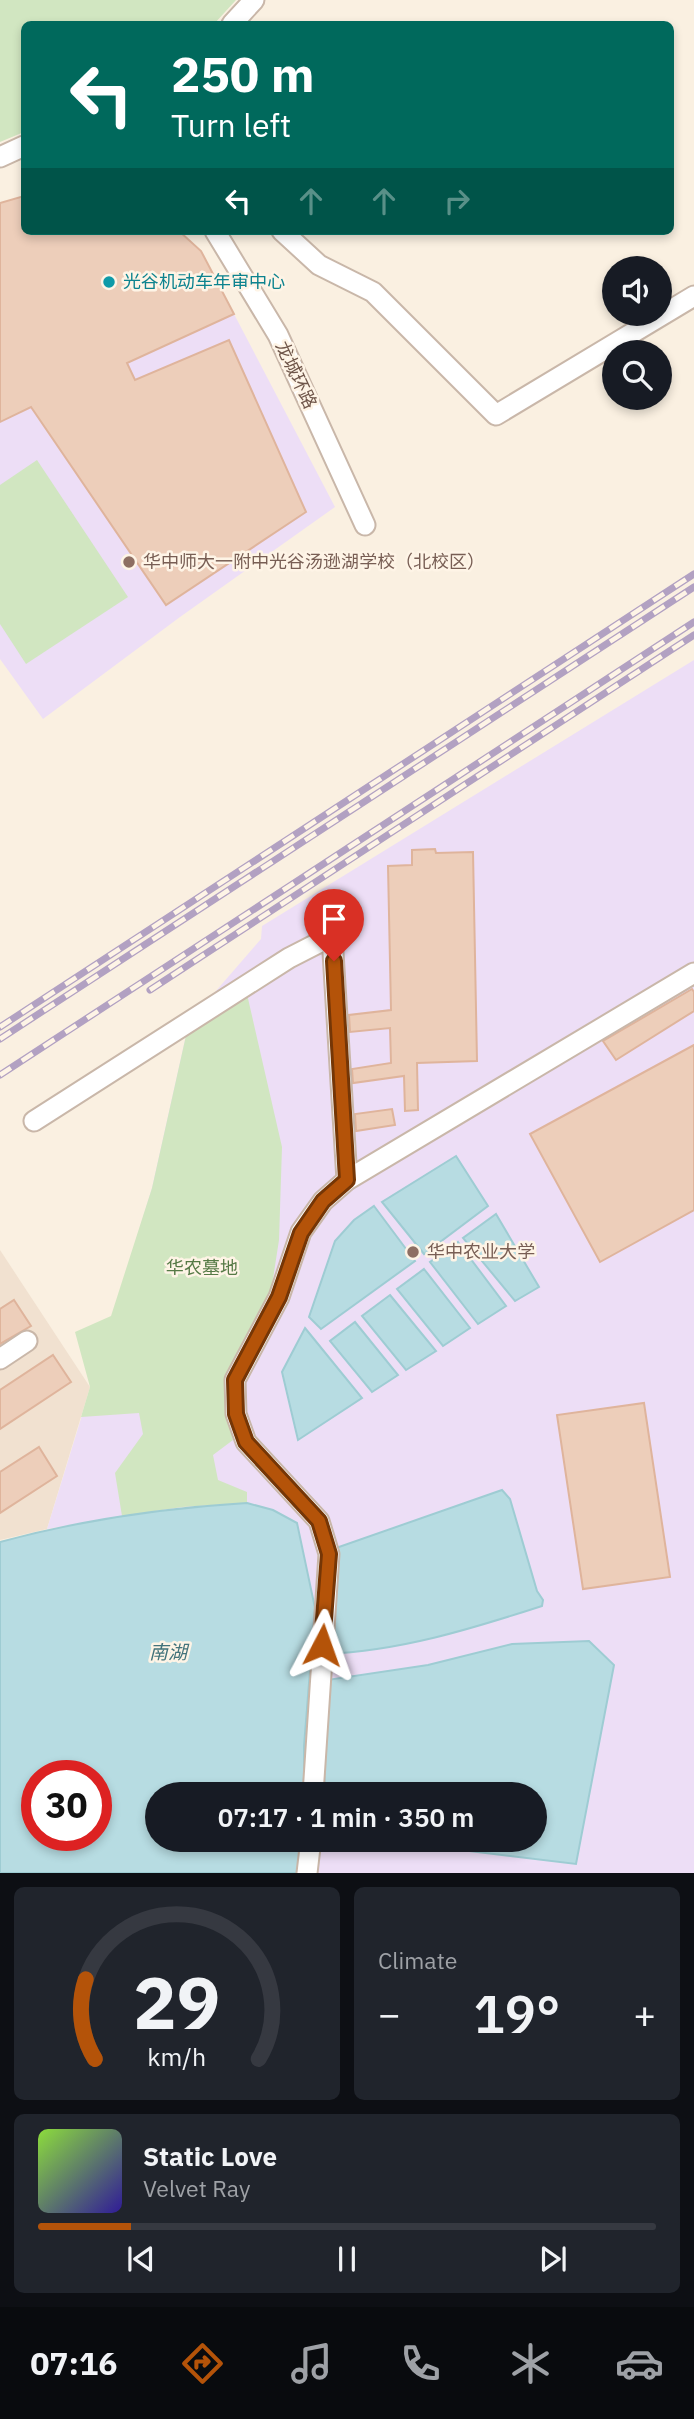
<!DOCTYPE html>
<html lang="en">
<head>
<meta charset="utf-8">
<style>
	body { margin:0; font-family:"IBM Plex Sans","Noto Sans SC",sans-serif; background:#20242c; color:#f1f3f6; height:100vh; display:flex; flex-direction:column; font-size:26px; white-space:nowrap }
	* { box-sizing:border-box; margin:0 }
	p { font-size:23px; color:#9ea1a6 }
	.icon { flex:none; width:38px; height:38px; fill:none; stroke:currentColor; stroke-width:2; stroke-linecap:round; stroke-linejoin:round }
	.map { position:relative; height:1873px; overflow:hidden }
	.details { display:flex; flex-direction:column; gap:14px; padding:14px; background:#0d0f14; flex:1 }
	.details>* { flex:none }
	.hud { position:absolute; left:21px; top:21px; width:653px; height:214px; border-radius:10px; box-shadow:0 4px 10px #0003; background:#00695c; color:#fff; overflow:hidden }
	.controls { position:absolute; left:602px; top:256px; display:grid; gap:14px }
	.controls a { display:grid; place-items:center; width:70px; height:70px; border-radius:50%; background:#171b24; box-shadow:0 4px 10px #0003; font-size:35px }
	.speed { position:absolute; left:21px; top:1760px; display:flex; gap:14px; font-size:35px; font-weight:700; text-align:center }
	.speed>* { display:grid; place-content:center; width:91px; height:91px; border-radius:50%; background:#171b24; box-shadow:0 4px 10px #0003; line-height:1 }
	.speed .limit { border:10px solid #d22; background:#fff; color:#111 }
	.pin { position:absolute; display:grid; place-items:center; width:60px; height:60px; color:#fff; margin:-72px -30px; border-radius:50% 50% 50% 0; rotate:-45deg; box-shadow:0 0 7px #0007 }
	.pin .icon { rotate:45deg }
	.me { position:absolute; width:77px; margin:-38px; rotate:4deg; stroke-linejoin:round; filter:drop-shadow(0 0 5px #0008) }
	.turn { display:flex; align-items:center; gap:24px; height:147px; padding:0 35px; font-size:32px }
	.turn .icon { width:91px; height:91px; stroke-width:2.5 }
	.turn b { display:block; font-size:49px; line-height:60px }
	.lanes { display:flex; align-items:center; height:66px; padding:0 35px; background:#0003; justify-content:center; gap:35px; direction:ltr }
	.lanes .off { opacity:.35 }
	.big { font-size:52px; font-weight:600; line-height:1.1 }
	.details .widget { flex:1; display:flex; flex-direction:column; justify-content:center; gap:10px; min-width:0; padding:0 24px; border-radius:10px; background:#20242c }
	.details .dial { align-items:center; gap:0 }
	.dial svg { height:182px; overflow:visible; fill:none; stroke:#363941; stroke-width:7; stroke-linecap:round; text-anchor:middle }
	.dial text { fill:#f1f3f6; stroke:none }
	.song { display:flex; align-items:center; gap:21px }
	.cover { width:84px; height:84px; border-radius:10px; background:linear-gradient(135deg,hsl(90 70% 55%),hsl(250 70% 35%)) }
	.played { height:7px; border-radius:4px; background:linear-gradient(90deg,#b45309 15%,#363941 15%) }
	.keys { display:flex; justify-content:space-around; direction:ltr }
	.heat { display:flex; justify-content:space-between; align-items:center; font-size:38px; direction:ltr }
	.details .tiles { flex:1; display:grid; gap:14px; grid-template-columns:1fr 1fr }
	.widget:last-child { grid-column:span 2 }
	.trip { position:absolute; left:145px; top:1782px; width:402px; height:70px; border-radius:35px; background:#171b24; box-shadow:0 4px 10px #0003; font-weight:600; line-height:70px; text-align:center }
	.menu { display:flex; height:112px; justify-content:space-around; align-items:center; background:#090b0e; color:#9ea1a6 }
	.menu .icon { width:49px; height:49px }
	.menu .selected { color:#b45309 }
	.menu b { font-size:32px; color:#f1f3f6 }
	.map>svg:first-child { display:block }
	.residential { fill:#f1e1d0 }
	.education { fill:#eddef6 }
	.green { fill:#d1e6c1 }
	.water { fill:#b7dce2; stroke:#9eccd3; stroke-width:2; fill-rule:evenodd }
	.building { fill:#edceba; stroke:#dfb49c; stroke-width:2 }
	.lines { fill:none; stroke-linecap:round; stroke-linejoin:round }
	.minor-casing { stroke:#c9b7a9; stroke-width:23 }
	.minor { stroke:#fff; stroke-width:19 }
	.rail-casing { stroke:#b2a1c2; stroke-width:7 }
	.rail { stroke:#fef4e6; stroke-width:4.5; stroke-dasharray:13; stroke-linecap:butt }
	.route-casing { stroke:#753606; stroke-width:18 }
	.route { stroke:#b45309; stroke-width:12 }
	.culture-dot { fill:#0f9aa8; stroke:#fef4e6; stroke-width:2.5 }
	.education-dot { fill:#8d6e63; stroke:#fef4e6; stroke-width:2.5 }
	.labels { text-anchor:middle; stroke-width:5; stroke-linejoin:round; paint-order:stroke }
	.culture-label { font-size:18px; fill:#0d838f; stroke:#fef4e6; text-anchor:start }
	.street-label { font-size:18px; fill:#6f564a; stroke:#fef4e6 }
	.education-label { font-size:18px; fill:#785e54; stroke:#fef4e6; text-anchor:start }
	.park-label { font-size:18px; fill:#567a46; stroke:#fef4e6 }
	.water-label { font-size:19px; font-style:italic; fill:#43737b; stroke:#fef4e6 }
</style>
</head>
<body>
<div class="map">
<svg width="694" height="1873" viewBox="0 0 694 1873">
	<rect width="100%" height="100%" fill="#faf0e1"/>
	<path class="residential" d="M0,1250l90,137 -43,142 -47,11z"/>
	<g class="education">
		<path d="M234,314l101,193 -155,110 -137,102 -43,-60v-237z"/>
		<path d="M694,660v1213h-395l3,-34h234v-45h-232v-48l11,-138 -18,-85 -24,-13 -26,-7 -65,4 -135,22 105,-341 37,-166 72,-83 1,-13z"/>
	</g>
	<g class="green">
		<path d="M0,0h236l-22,24h-190v108l-24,10z"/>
		<path d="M37,460l91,137 -102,67 -26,-40v-139z"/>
		<path d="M244,981l38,166 -3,93 -8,52 -45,110 7,38 -20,15 5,25 29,12v11l-65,4 -60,9 -7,-43 28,-39 -4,-21 -58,4 9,-30 -15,-55 36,-16 41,-128 37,-166z"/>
	</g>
	<g class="water">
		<path d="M456,1156l32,50 -64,48 -42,-52z"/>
		<path d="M374,1206l41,55 -94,68 -12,-12 26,-76 19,-21z"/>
		<path d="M496,1214l43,73 -24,14 -52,-63z"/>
		<path d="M458,1242l48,64 -28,18 -48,-62z"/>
		<path d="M424,1269l46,59 -27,18 -46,-57z"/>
		<path d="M390,1295l46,56 -30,19 -44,-54z"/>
		<path d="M355,1322l43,53 -26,17 -42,-51z"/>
		<path d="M305,1328l57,70 -64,42 -16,-68z"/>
		<path d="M502,1490l8,9 27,92 6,9 -1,6c-71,23 -142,45 -217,48l11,-106z"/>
		<path d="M247,1503l26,7 24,13 18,85 -11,138v48h-146v45h144l-3,34h-299v-331c81,-22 163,-34 247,-39zM37,1776h59v60h-59z"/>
		<path d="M589,1641l25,24 -38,199 -205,-25h165v-45h-212l3,-114 101,-15 84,-21z"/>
	</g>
	<g class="building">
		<path d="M24,196v35h155l22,20 33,63 -107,49 8,17 94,-40 77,172 -140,93 -135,-198 -31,15v-219z"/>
		<path d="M435,849l1,4 37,-1 4,209 -60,2 1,47 -13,1 -1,-35 -51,7 -1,-14 39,-6 -1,-35 -40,4 -1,-17 42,-5 -3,-144 24,-1v-15z"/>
		<path d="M692,989l2,3v19l-78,49 -13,-19z"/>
		<path d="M694,1045v165l-94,52 -70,-128z"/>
		<path d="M392,1109l3,16 -39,6 -1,-17z"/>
		<path d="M14,1300l17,26 -31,18v-35z"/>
		<path d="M53,1355l18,27 -71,47v-39z"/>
		<path d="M644,1403l26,174 -87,12 -26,-174z"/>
		<path d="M39,1447l18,29 -57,37v-41z"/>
	</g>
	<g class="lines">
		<defs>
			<g id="minor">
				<path d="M232,24l22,-24"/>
				<path d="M0,157l24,-11"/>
				<path d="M215,231l63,104 87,190"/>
				<path d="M282,231l37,34 54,27 123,123 198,-119"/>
				<path d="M34,1121l255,-163 43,-22 15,244"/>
				<path d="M0,1359l27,-18"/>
				<path d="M313,1794l16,-240 -10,-33 -73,-79 -10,-28 -1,-34 44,-83 22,-65 22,-31 24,-21 347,-207"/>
				<path d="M307,1873l4,-34"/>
			</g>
		</defs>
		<use href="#minor" class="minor-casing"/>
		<use href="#minor" class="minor"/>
		<defs>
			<g id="rail">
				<path d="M150,990l544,-355"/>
				<path d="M0,1027l694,-453"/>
				<path d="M0,1039l694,-452"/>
				<path d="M0,1075l694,-453"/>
			</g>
		</defs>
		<use href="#rail" class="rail-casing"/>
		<use href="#rail" class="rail"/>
	</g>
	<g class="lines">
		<defs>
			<path id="route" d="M322,1645l7,-91 -10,-33 -73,-79 -10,-28 -1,-34 44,-83 22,-64 22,-32 24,-21 -13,-219"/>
		</defs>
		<use href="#route" class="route-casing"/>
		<use href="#route" class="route"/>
	</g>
	<circle class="culture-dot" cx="109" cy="282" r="7"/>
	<g class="education-dot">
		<circle cx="129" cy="562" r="7"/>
		<circle cx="413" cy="1252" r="7"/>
	</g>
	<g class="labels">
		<g class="culture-label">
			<text x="123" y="288">光谷机动车年审中心</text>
		</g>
		<g class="street-label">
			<text transform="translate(296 375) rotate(65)" y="6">龙城环路</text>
		</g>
		<g class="education-label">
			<text x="143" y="568">华中师大一附中光谷汤逊湖学校（北校区）</text>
			<text x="427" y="1258">华中农业大学</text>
		</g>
		<g class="park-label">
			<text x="202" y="1274">华农墓地</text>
		</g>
		<g class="water-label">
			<text x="168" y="1659">南湖</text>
		</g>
	</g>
</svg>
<div class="controls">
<a><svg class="icon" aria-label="sound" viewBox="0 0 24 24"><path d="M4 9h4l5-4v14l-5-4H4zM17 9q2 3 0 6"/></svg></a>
<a><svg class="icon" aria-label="search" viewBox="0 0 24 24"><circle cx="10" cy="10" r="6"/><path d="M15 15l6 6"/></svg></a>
</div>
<div class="speed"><div class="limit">30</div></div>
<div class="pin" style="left:334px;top:961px;background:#d93025"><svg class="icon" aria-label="arrive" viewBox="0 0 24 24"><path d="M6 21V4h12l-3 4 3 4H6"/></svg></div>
<svg class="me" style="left:322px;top:1645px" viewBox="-20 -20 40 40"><path d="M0-17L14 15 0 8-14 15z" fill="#b45309" stroke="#fff" stroke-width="4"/></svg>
<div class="trip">07:17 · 1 min · 350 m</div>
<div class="hud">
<div class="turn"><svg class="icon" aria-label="left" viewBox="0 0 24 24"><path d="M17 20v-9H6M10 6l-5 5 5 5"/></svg><div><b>250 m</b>Turn left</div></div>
<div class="lanes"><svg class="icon" aria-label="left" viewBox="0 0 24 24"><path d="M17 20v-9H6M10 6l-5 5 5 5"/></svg><svg class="icon off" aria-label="ahead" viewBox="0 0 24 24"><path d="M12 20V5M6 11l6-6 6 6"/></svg><svg class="icon off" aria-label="ahead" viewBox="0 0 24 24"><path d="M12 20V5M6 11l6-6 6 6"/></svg><svg class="icon off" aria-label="right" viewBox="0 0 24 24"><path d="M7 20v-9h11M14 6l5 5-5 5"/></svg></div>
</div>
</div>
<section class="details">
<div class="tiles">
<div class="widget dial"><svg viewBox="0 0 100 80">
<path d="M14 69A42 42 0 1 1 86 69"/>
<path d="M14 69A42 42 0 0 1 10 34" stroke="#b45309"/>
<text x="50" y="56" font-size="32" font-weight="700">29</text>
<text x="50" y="72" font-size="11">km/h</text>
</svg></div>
<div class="widget"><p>Climate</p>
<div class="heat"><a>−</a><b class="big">19°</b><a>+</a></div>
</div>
<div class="widget">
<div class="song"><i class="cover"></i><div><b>Static Love</b><p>Velvet Ray</p></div></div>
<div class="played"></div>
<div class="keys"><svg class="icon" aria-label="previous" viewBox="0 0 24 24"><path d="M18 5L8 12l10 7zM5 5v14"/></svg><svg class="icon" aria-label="pause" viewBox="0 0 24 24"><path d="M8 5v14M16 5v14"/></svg><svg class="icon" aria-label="next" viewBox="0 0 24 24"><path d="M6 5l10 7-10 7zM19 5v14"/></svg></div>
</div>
</div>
</section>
<nav class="menu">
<b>07:16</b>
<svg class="icon selected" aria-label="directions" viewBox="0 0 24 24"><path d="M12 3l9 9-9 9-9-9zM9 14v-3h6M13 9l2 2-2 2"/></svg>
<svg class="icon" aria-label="music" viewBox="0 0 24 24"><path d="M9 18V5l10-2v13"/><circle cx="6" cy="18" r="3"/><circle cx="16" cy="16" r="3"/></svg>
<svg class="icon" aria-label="phone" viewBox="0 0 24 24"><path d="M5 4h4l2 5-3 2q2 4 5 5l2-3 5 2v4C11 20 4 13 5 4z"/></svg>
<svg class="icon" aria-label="climate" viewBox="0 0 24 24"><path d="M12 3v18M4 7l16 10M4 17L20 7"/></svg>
<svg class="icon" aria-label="car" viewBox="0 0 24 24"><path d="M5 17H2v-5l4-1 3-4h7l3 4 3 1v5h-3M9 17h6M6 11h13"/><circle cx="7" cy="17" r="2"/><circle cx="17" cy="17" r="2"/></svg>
</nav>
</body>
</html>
